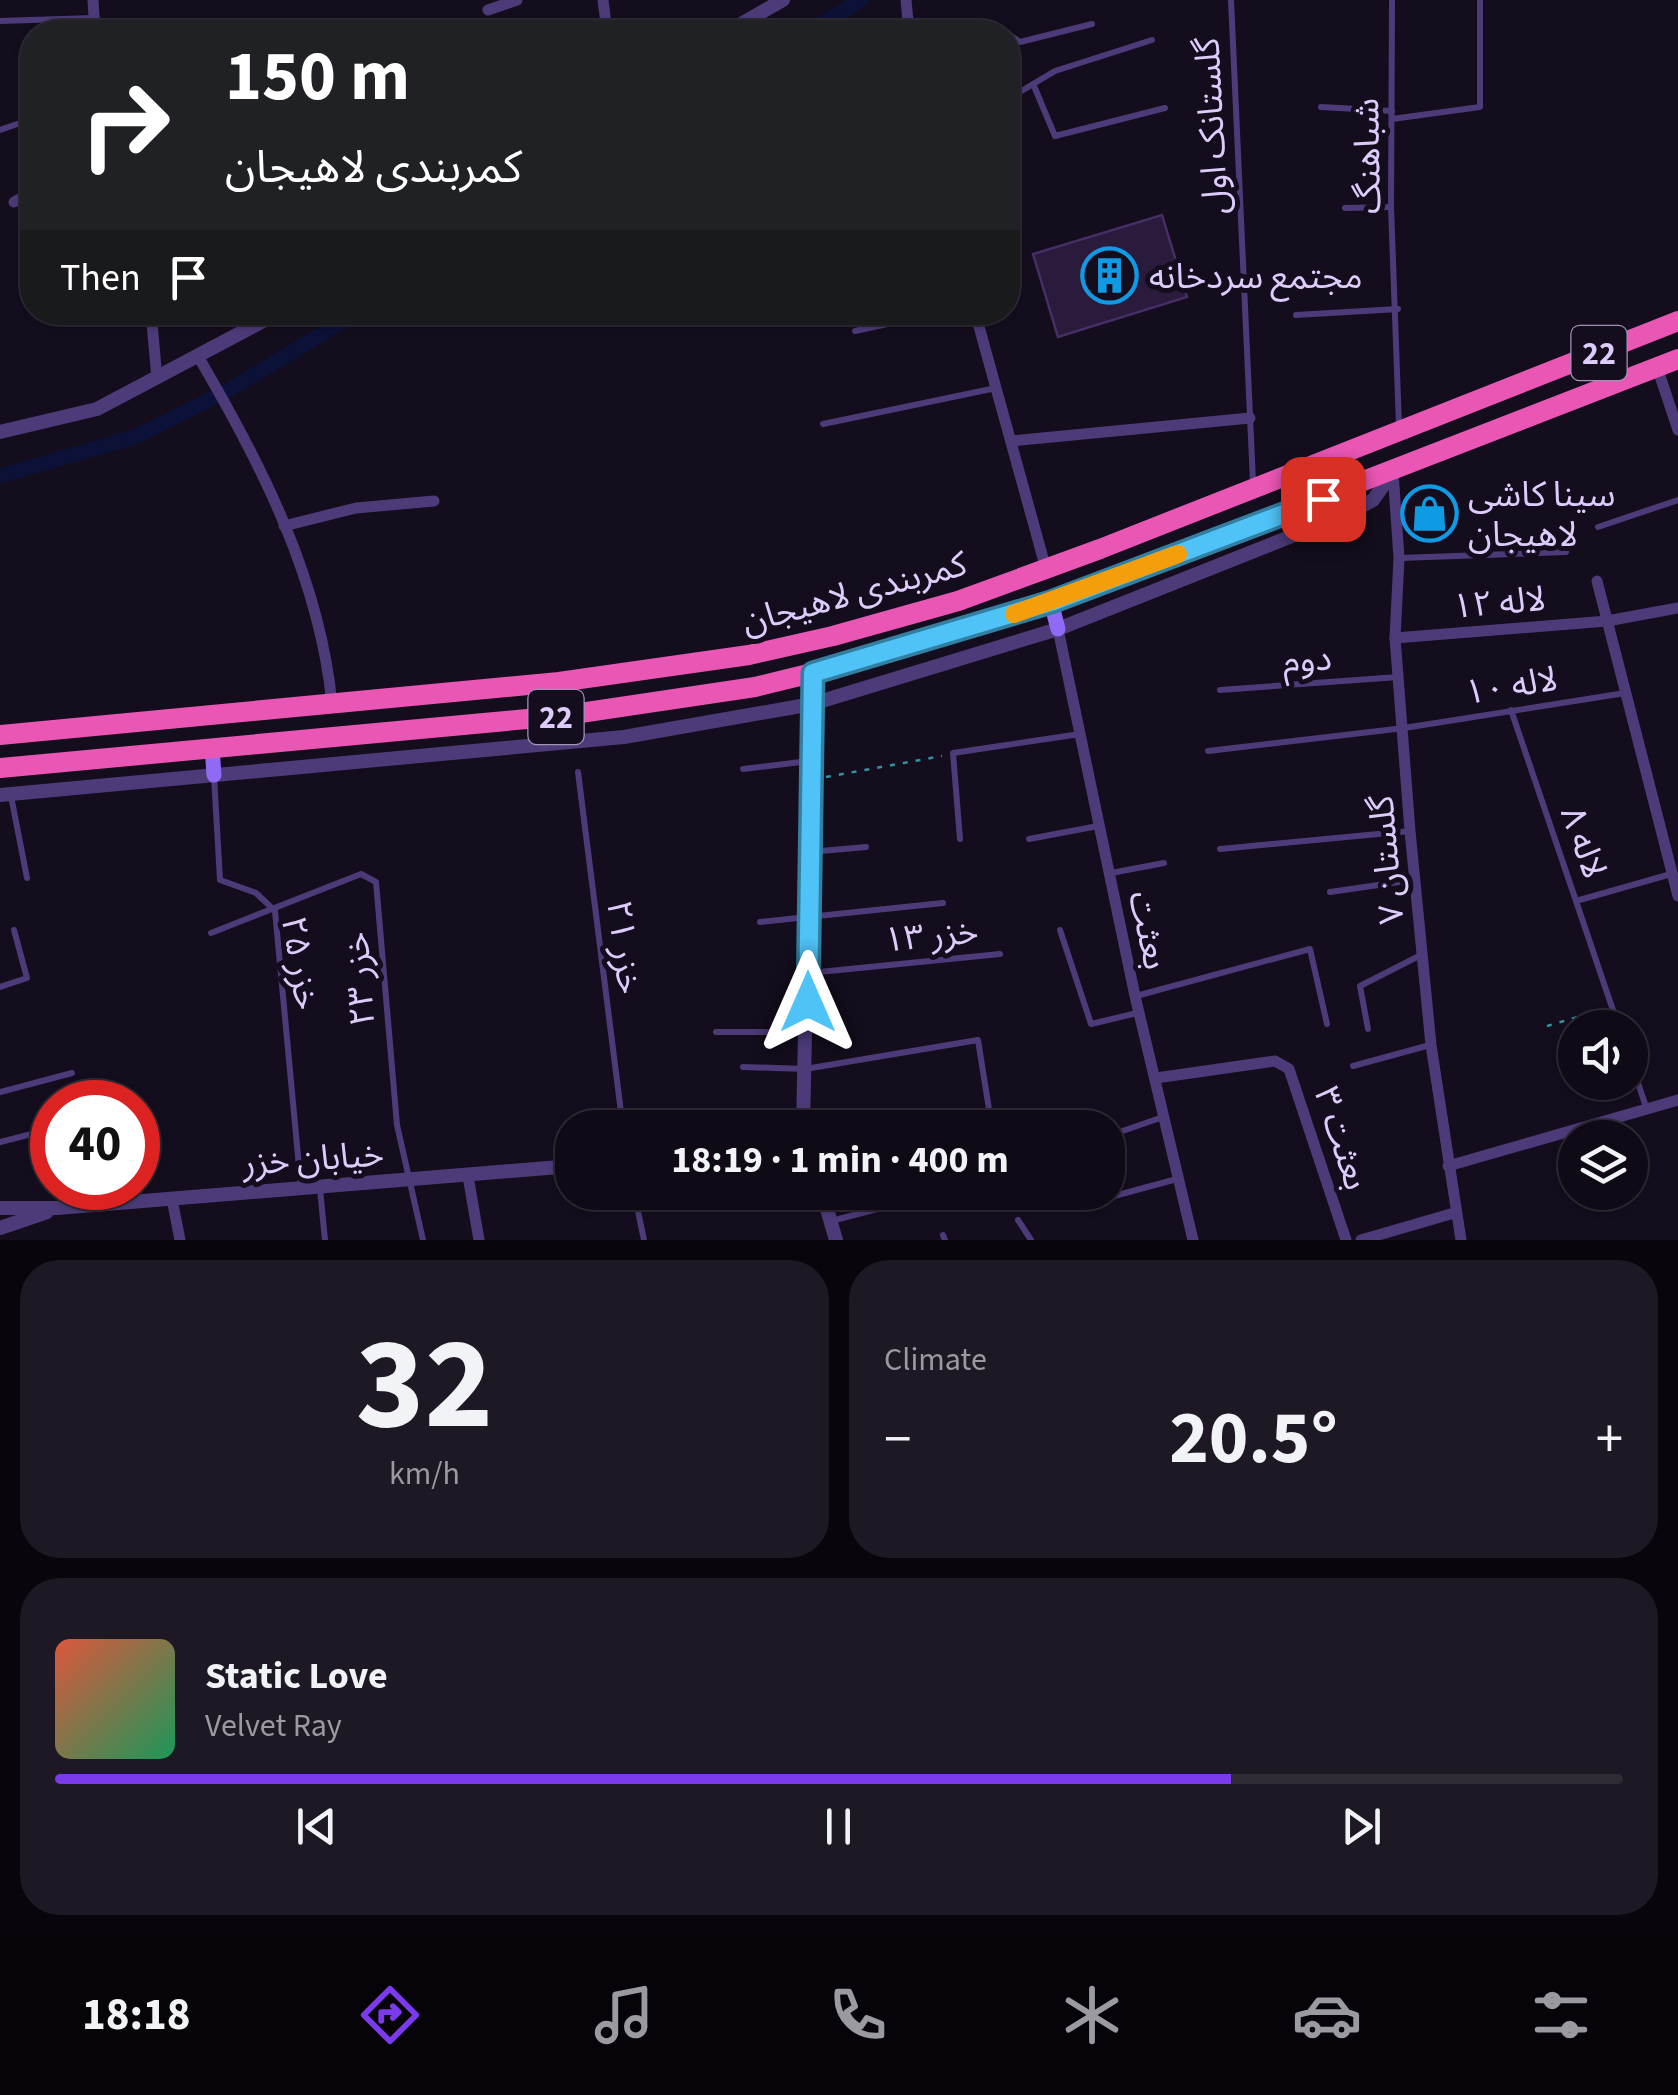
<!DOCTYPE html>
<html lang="en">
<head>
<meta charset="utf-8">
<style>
	body { margin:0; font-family:"Source Sans 3","Noto Sans Arabic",sans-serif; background:#1d1823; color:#f1f3f6; height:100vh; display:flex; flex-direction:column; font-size:38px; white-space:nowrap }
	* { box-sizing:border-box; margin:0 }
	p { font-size:32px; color:#9b9aa1 }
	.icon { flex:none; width:55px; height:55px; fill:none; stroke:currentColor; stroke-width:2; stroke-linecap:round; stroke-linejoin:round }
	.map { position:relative; height:1240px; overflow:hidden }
	.drawer { display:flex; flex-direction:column; gap:20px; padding:20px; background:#08060c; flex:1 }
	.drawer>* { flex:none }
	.guide { position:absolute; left:20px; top:20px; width:1000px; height:305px; border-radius:40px; box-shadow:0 2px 8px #0004,0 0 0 2px #2f2b35; background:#202124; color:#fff; overflow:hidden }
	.fabs { position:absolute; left:1558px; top:1010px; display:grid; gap:20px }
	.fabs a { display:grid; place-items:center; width:90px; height:90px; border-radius:50%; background:#0f0a16; box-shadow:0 2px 8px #0004,0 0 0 2px #2f2b35; font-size:50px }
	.speed { position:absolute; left:30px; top:1080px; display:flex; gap:20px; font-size:50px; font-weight:700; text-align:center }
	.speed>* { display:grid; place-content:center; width:130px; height:130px; border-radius:50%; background:#0f0a16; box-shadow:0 2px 8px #0004,0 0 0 2px #2f2b35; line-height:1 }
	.speed .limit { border:15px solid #d22; background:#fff; color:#111 }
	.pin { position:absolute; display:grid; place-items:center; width:85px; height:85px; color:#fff; margin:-42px; border-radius:20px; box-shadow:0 5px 15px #0006 }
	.me { position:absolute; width:110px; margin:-55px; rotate:0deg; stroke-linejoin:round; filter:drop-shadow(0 0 8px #0008) }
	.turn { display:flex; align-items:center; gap:35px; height:210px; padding:0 40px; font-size:45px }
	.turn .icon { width:130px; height:130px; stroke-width:2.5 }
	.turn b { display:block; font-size:70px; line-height:85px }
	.then { display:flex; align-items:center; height:95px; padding:0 40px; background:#0003; gap:20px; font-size:38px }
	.big { font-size:75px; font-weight:700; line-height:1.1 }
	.drawer .widget { flex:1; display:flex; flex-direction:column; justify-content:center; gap:15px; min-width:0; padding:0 35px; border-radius:40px; background:#1d1823 }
	.drawer .dial { align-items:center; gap:0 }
	.dial b { font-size:130px; line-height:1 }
	.song { display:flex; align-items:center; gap:30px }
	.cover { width:120px; height:120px; border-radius:15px; background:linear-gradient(135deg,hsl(10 70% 55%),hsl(150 70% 35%)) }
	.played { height:10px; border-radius:5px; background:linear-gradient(90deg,#7c3aed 75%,#2f2b35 75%) }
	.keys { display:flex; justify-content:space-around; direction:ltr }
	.heat { display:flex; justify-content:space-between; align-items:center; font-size:55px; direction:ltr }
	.drawer .tiles { flex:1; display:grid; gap:20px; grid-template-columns:1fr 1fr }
	.widget:last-child { grid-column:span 2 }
	.trip { position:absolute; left:555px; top:1110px; width:570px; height:100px; border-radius:40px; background:#0f0a16; box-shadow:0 2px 8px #0004,0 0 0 2px #2f2b35; font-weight:700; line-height:100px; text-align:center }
	.tabs { display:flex; height:160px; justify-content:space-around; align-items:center; background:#060409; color:#9b9aa1 }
	.tabs .icon { width:70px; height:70px }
	.tabs .on { color:#7c3aed }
	.tabs b { font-size:45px; color:#f1f3f6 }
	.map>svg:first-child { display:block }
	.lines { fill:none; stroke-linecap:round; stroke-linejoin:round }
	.canal { stroke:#0c1137; stroke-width:15 }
	.building { fill:#2a1a3c; stroke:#472e67; stroke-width:2.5 }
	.path { stroke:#3591a6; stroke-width:2.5; stroke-dasharray:5 8; stroke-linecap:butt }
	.service { stroke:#4d3b79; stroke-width:6 }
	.minor { stroke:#4d3b79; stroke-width:11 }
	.tertiary { stroke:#4d3b79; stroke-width:14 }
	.secondary { stroke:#906af5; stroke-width:15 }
	.trunk { stroke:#ea56b4; stroke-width:20 }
	.route-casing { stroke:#337fa1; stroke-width:25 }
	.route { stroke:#4fc3f7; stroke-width:18 }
	.slow { stroke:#f59e0b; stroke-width:18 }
	.labels { text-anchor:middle; stroke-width:10; stroke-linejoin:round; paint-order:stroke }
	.shield { fill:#140d1d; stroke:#a193b8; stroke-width:2.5 }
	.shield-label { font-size:32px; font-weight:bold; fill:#ddccfb }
	.street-label { font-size:35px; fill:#ddccfb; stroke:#140d1d }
	.poi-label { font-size:35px; fill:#ddccfb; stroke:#140d1d; text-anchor:start }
</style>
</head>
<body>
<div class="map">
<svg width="1678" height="1240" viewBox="0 0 1678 1240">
	<rect width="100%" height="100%" fill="#140d1d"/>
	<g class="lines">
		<g class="canal">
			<path d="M809,32l52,-32"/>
			<path d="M0,476l135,-39 92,-46 131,-79"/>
		</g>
	</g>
	<path class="building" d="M1162,215l25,82 -129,40 -25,-83z"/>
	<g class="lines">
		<g class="path">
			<path d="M826,777l116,-21"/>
			<path d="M1547,1026l54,-16"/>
		</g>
		<g class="service">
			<path d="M1231,0l22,482"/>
			<path d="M1392,0l-1,207 8,219"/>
			<path d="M0,21l93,-3"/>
			<path d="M217,28l1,4"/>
			<path d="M962,32l30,-7 13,7"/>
			<path d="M1008,34l12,8 72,-18"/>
			<path d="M1034,86l21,50 110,-28"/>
			<path d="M1008,99l47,-28 97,-31"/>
			<path d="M1321,107l71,4"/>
			<path d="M1392,119l88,-12v-107"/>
			<path d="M0,130l32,-11"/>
			<path d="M1345,208l46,-1"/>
			<path d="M1296,315l102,-6"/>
			<path d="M855,331l88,-19"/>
			<path d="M823,424l173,-36"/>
			<path d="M1598,527l80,-27"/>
			<path d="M1400,558l166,-6"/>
			<path d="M1220,690l178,-13"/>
			<path d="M1511,710l65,191 95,-27"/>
			<path d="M1208,751l196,-23 221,-35"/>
			<path d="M743,769l66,-8"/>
			<path d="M578,772l45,356"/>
			<path d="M214,776l6,104 36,13 19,18 26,277"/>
			<path d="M11,796l16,82"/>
			<path d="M960,839l-7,-86 127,-19"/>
			<path d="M1029,839l69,-13"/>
			<path d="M1220,849l190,-18"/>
			<path d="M809,852l57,-5"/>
			<path d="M1111,873l53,-10"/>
			<path d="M1330,892l83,-12"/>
			<path d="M1576,901l43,127"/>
			<path d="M760,922l183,-19"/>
			<path d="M1060,930l31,94 46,-11"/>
			<path d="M211,933l150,-59 15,8 21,243 26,115"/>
			<path d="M809,973l191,-19"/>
			<path d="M0,987l27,-9 -13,-48"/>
			<path d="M1136,996l174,-47 17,75"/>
			<path d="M1368,1029l-8,-43 61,-31"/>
			<path d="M716,1032h90"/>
			<path d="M1630,1059l17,51"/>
			<path d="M1353,1066l77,-21"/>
			<path d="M743,1067l62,2 173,-29 14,88"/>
			<path d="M0,1092l72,-19"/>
			<path d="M1086,1112l5,16"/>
			<path d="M1596,1127l3,11"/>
			<path d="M1108,1136l55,-19"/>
			<path d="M0,1142l51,-13"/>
			<path d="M1108,1178l6,18 63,-17"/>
			<path d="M320,1189l5,51"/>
			<path d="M634,1192l10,48"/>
			<path d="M1616,1192l1,4"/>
			<path d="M1018,1220l13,20"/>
			<path d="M831,1221l73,-19"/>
			<path d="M943,1235l2,5"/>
		</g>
		<g class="minor">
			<path d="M93,0l2,32"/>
			<path d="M603,0l4,32"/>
			<path d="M906,0l3,32"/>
			<path d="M488,10l29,-10"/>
			<path d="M14,202l18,-10"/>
			<path d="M151,312l6,67"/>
			<path d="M975,312l71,257"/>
			<path d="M199,358c63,107 121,222 133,346"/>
			<path d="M1657,367l21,63"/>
			<path d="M1011,441l239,-23"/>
			<path d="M1393,472l6,86 -4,80 15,193 21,214 30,195"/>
			<path d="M284,526l72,-18 78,-7"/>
			<path d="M1597,581l81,315"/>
			<path d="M1058,629l77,367 58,244"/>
			<path d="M1395,638l212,-17 71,-13"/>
			<path d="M1156,1078l119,-17 14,8 57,171"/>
			<path d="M1448,1166l230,-66"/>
			<path d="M468,1176l11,64"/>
			<path d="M172,1199l8,41"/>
			<path d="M1361,1240l93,-27"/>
		</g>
		<g class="tertiary">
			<path d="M727,32l56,-32"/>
			<path d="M0,432l97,-23 183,-97"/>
			<path d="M0,795l624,-58 188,-33 246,-75 287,-114 28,-15 20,-28"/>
			<path d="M774,1128l28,-6"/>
			<path d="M803,1128l9,-424"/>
			<path d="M822,1192l14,48"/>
			<path d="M0,1208h57l515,-42"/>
			<path d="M0,1228l47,-16"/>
		</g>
		<g class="secondary">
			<path d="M1051,602l7,27"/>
			<path d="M812,704l1,-31"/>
			<path d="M212,747l2,28"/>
		</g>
		<g class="trunk">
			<path d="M0,735l559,-53 190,-27 84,-19 125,-35 142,-52 578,-228"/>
			<path d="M0,768l560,-52 195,-29 90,-22 206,-63 627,-243"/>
		</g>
	</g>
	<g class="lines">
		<defs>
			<path id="route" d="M808,1002l5,-329 238,-71 272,-103"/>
		</defs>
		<use href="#route" class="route-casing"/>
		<use href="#route" class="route"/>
		<path class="slow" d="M1014,614l164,-60"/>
	</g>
	<defs>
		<symbol id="building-ring" viewBox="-11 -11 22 22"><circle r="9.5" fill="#140d1d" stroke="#109ae4" stroke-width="1.5"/><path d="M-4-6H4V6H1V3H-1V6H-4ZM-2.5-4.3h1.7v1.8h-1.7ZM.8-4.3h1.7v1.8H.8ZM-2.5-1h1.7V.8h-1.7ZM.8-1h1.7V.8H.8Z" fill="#109ae4"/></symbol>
		<symbol id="shop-ring" viewBox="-11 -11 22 22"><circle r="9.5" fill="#140d1d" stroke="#109ae4" stroke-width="1.5"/><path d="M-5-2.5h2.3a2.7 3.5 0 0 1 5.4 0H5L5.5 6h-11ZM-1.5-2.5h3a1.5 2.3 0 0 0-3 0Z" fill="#109ae4"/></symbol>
	</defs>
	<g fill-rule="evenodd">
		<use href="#building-ring" x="1078" y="244" width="63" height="63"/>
		<use href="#shop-ring" x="1398" y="482" width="63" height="63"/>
	</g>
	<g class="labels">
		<g class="shield">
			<rect x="1571.5" y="326" width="55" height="54" rx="8"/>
			<rect x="528.5" y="690" width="55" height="54" rx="8"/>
		</g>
		<g class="shield-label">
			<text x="1599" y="364">22</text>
			<text x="556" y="728">22</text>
		</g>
		<g class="street-label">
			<text transform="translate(1211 126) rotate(-93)" y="12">گلستانک اول</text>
			<text transform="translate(1367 156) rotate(-91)" y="12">شباهنگ</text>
			<text transform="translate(854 592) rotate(-15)" y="12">کمربندی لاهیجان</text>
			<text transform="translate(1499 602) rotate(-5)" y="12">لاله ۱۲</text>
			<text transform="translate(1307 659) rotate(-4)" y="12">دوم</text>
			<text transform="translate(1511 685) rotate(-9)" y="12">لاله ۱۰</text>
			<text transform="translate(1584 842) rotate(70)" y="12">لاله ۸</text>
			<text transform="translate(1386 860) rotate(-95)" y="12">گلستان ۷</text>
			<text transform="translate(1149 930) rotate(78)" y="12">بعثت</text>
			<text transform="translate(931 935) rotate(-6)" y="12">خزر ۱۳</text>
			<text transform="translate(625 947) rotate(83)" y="12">خزر ۲۱</text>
			<text transform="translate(301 963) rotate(81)" y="12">خزر ۲۵</text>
			<text transform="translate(359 979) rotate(-94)" y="12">خزر ۲۳</text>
			<text transform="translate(1342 1138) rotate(72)" y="12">بعثت ۳</text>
			<text transform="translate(313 1158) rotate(-4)" y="12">خیابان خزر</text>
		</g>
		<g class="poi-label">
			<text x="1149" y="288">مجتمع سردخانه</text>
			<text x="1468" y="506">سینا کاشی<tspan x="1468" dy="40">لاهیجان</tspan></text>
		</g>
	</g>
</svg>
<div class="fabs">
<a><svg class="icon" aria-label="sound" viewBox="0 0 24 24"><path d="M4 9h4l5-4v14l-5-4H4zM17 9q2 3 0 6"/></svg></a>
<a><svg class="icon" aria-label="layers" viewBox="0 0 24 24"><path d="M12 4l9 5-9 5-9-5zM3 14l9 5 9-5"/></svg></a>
</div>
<div class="speed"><div class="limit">40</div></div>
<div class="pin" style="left:1323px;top:499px;background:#d93025"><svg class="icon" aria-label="arrive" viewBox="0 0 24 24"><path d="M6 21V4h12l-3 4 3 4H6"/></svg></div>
<svg class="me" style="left:808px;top:1002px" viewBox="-20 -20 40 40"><path d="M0-17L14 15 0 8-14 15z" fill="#4fc3f7" stroke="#fff" stroke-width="4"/></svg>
<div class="trip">18:19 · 1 min · 400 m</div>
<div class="guide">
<div class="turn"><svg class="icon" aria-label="right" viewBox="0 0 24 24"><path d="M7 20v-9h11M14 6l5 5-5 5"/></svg><div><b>150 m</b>کمربندی لاهیجان</div></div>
<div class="then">Then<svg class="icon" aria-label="arrive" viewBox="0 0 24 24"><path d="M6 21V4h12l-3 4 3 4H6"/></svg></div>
</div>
</div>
<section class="drawer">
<div class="tiles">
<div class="widget dial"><b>32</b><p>km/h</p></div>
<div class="widget"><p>Climate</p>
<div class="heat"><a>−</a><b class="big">20.5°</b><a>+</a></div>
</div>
<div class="widget">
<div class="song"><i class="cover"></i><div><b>Static Love</b><p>Velvet Ray</p></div></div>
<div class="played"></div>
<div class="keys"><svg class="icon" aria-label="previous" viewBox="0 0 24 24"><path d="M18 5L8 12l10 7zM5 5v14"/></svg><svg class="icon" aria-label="pause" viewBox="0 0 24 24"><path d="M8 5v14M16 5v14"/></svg><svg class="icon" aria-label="next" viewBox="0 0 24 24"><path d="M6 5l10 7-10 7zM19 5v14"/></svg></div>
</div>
</div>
</section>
<nav class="tabs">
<b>18:18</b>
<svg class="icon on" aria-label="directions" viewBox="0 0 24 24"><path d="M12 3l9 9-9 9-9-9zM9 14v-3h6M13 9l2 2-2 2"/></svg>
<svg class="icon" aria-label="music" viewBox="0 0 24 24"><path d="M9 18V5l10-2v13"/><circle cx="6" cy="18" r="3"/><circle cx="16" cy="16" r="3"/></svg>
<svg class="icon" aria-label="phone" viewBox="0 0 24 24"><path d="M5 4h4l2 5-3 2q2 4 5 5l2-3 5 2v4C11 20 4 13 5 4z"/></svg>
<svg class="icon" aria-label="climate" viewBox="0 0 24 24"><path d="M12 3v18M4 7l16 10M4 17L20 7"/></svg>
<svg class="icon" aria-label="car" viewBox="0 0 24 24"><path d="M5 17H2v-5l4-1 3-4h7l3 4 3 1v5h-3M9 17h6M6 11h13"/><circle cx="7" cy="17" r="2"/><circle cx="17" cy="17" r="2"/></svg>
<svg class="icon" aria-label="filters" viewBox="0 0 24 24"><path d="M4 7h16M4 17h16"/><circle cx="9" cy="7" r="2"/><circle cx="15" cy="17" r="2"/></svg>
</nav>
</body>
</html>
